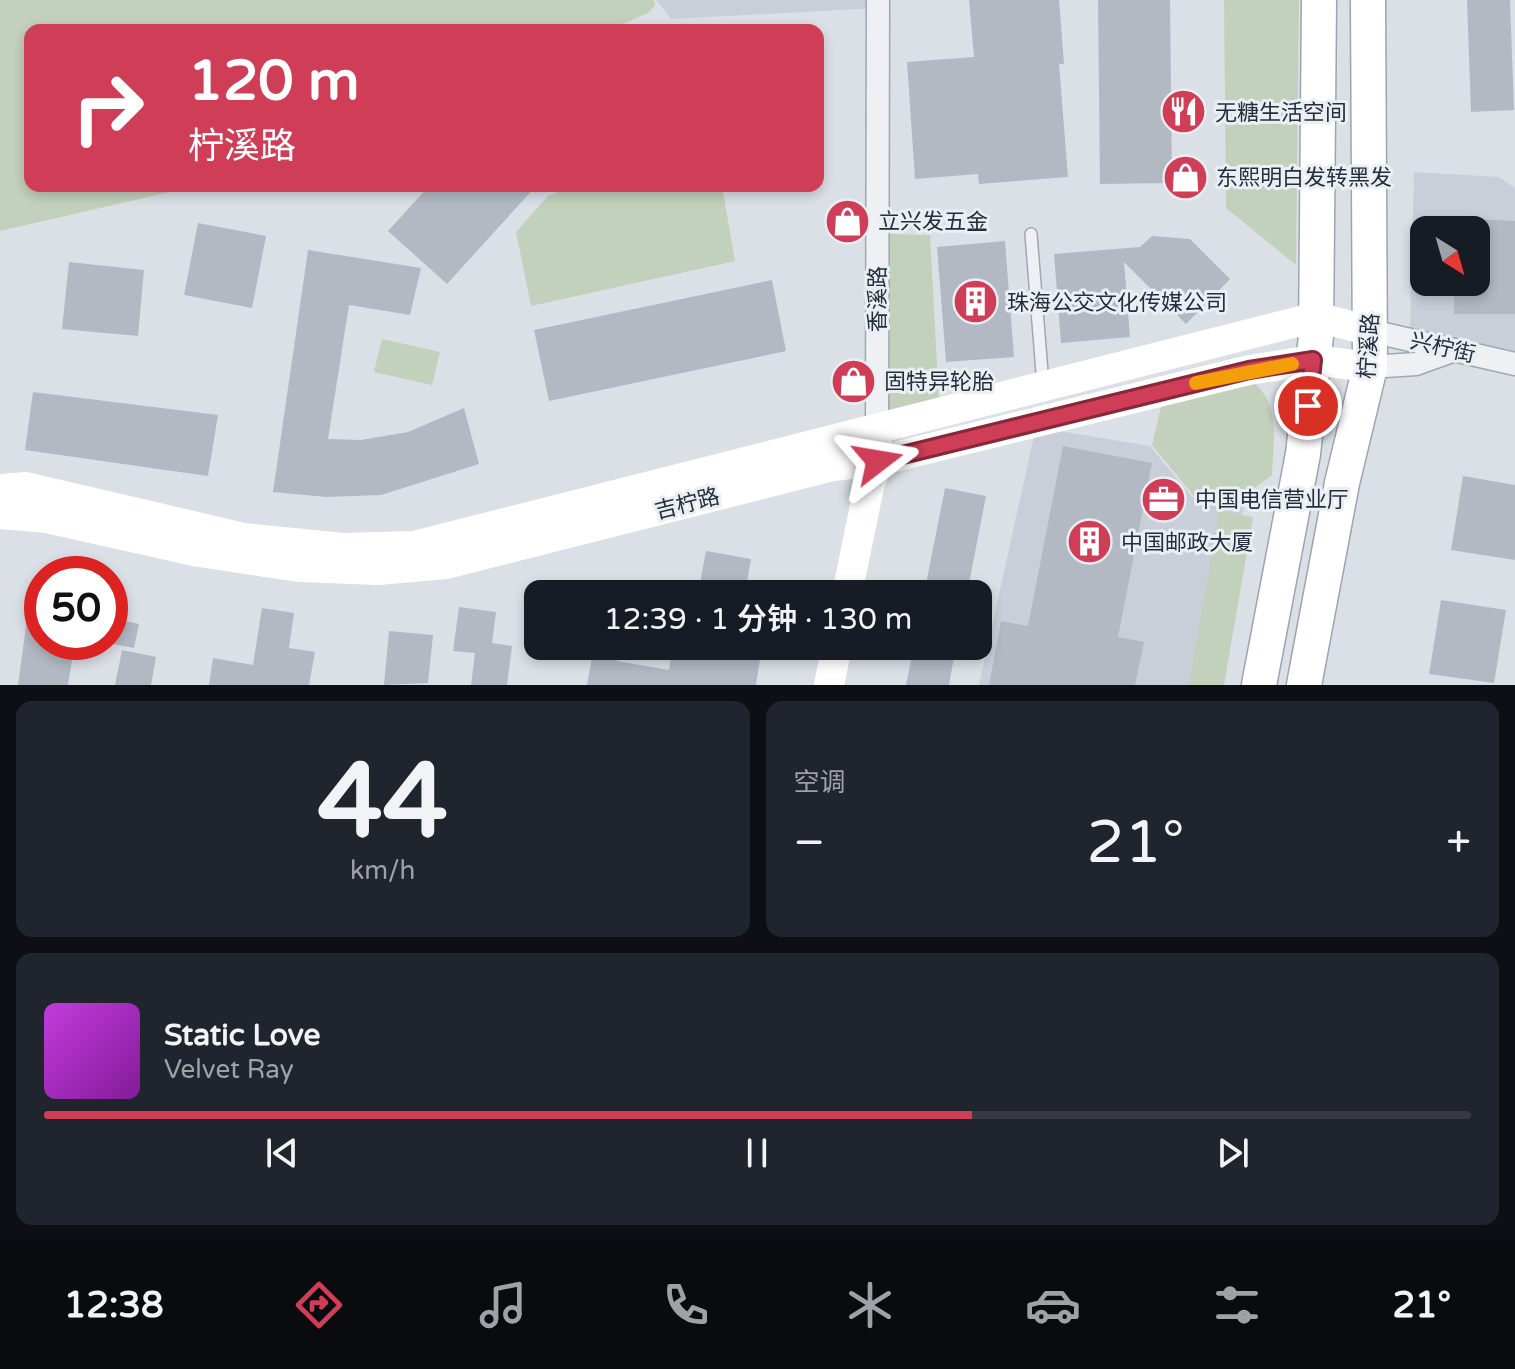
<!DOCTYPE html>
<html lang="zh">
<head>
<meta charset="utf-8">
<style>
	body { margin:0; font-family:"Varela Round","Noto Sans SC",sans-serif; background:#20242c; color:#f1f3f6; height:100vh; display:flex; flex-direction:column; font-size:30px; white-space:nowrap }
	* { box-sizing:border-box; margin:0 }
	p { font-size:26px; color:#9ea1a6 }
	.icon { flex:none; width:44px; height:44px; fill:none; stroke:currentColor; stroke-width:2; stroke-linecap:round; stroke-linejoin:round }
	.map { position:relative; height:685px; overflow:hidden }
	.drawer { display:flex; flex-direction:column; gap:16px; padding:16px; background:#0d0f14; flex:1 }
	.drawer>* { flex:none }
	.banner { position:absolute; left:24px; top:24px; width:800px; height:168px; border-radius:16px; box-shadow:0 4px 12px #0003; background:#cf3d56; color:#fff; overflow:hidden }
	.needle { width:52px; rotate:143deg }
	.buttons { position:absolute; left:1410px; top:216px; display:grid; gap:16px }
	.buttons a { display:grid; place-items:center; width:80px; height:80px; border-radius:16px; background:#171b24; box-shadow:0 4px 12px #0003; font-size:40px }
	.speed { position:absolute; left:24px; top:556px; display:flex; gap:16px; font-size:40px; font-weight:700; text-align:center }
	.speed>* { display:grid; place-content:center; width:104px; height:104px; border-radius:50%; background:#171b24; box-shadow:0 4px 12px #0003; line-height:1 }
	.speed .limit { border:12px solid #d22; background:#fff; color:#111 }
	.pin { position:absolute; display:grid; place-items:center; width:68px; height:68px; color:#fff; margin:-34px; border:4px solid #fff; border-radius:50%; box-shadow:0 2px 8px #0007 }
	.me { position:absolute; width:88px; margin:-44px; rotate:76deg; stroke-linejoin:round; filter:drop-shadow(0 0 6px #0008) }
	.turn { display:flex; align-items:center; gap:28px; height:168px; padding:0 32px; font-size:36px }
	.turn .icon { width:104px; height:104px; stroke-width:2.5 }
	.turn b { display:block; font-size:56px; line-height:68px }
	.big { font-size:60px; font-weight:600; line-height:1.1 }
	.drawer .tile { flex:1; display:flex; flex-direction:column; justify-content:center; gap:12px; min-width:0; padding:0 28px; border-radius:16px; background:#20242c }
	.drawer .dial { align-items:center; gap:0 }
	.dial b { font-size:104px; line-height:1 }
	.song { display:flex; align-items:center; gap:24px }
	.cover { width:96px; height:96px; border-radius:12px; background:linear-gradient(135deg,hsl(290 70% 55%),hsl(290 70% 35%)) }
	.played { height:8px; border-radius:4px; background:linear-gradient(90deg,#cf3d56 65%,#363941 65%) }
	.keys { display:flex; justify-content:space-around; direction:ltr }
	.heat { display:flex; justify-content:space-between; align-items:center; font-size:44px; direction:ltr }
	.drawer .tiles { flex:1; display:grid; gap:16px; grid-template-columns:1fr 1fr }
	.tile:last-child { grid-column:span 2 }
	.trip { position:absolute; left:524px; top:580px; width:468px; height:80px; border-radius:16px; background:#171b24; box-shadow:0 4px 12px #0003; font-weight:600; line-height:80px; text-align:center }
	.tabs { display:flex; height:128px; justify-content:space-around; align-items:center; background:#090b0e; color:#9ea1a6 }
	.tabs .icon { width:56px; height:56px }
	.tabs .current { color:#cf3d56 }
	.tabs b { font-size:36px; color:#f1f3f6 }
	.map>svg:first-child { display:block }
	.built { fill:#c9cfd8; fill-rule:evenodd }
	.green { fill:#c2d0bc }
	.building { fill:#b3b9c3 }
	.lines { fill:none; stroke-linecap:round; stroke-linejoin:round }
	.lane-casing { stroke:#a1a7b0; stroke-width:14 }
	.street-casing { stroke:#a1a7b0; stroke-width:25 }
	.primary-casing { stroke:#9ba4b2; stroke-width:37 }
	.lane { stroke:#eef0f4; stroke-width:11 }
	.street { stroke:#eef0f4; stroke-width:22 }
	.secondary { stroke:#fff; stroke-width:30 }
	.primary { stroke:#fff; stroke-width:34 }
	.route-casing { stroke:#872838; stroke-width:20 }
	.route { stroke:#cf3d56; stroke-width:14 }
	.slow { stroke:#f59e0b; stroke-width:14 }
	.labels { text-anchor:middle; stroke-width:6; stroke-linejoin:round; paint-order:stroke }
	.poi-label { font-size:22px; fill:#252e3c; stroke:#ebeff4; text-anchor:start }
	.street-label { font-size:22px; fill:#252e3c; stroke:#ebeff4 }
</style>
</head>
<body>
<div class="map">
<svg width="1515" height="685" viewBox="0 0 1515 685">
	<rect width="100%" height="100%" fill="#dbe0e6"/>
	<g class="built">
		<path d="M656,0h221v8l-206,11z"/>
		<path d="M1414,172l85,5 16,11v170l-105,-28zM1424,230h52v52h-52z"/>
		<path d="M1036,427l114,19 42,51 53,4 -33,184h-233z"/>
	</g>
	<g class="green">
		<path d="M0,0h654l1,5 -7,8 -39,17h-579v156h166l-196,45z"/>
		<path d="M1224,0h75l-3,265 -70,-57z"/>
		<path d="M573,186h149l13,75 -204,45 -15,-74 32,-36z"/>
		<path d="M885,234l45,1 9,166 -55,15z"/>
		<path d="M382,339l58,13 -8,33 -58,-13z"/>
		<path d="M1255,383c26,26 18,58 17,92l-32,24 -46,-3 -42,-51 10,-42z"/>
		<path d="M1219,511l34,6 -29,168h-35z"/>
	</g>
	<g class="building">
		<path d="M969,0h90l5,64h-5l9,113 -89,7 -1,-10 -63,5 -8,-117 67,-5z"/>
		<path d="M1098,0h72l2,183 -72,1z"/>
		<path d="M1467,0h43l4,110 -43,2z"/>
		<path d="M429,186h107l-89,98 -59,-53z"/>
		<path d="M1476,219l39,2v93h-61v-32h22z"/>
		<path d="M198,223l68,13 -14,72 -68,-13z"/>
		<path d="M1152,236l38,3 40,40 -44,45 -62,-62 6,75 -69,6 -7,-89 86,-7z"/>
		<path d="M1005,241l9,116 -68,5 -9,-115z"/>
		<path d="M308,250l113,18 -11,47 -61,-10 -21,134 33,1 47,-8 56,-24 15,56 -98,31 -55,2 -53,-5z"/>
		<path d="M69,262l75,8 -6,66 -76,-7z"/>
		<path d="M772,280l14,71 -237,50 -15,-71z"/>
		<path d="M33,392l185,23 -10,61 -183,-26z"/>
		<path d="M1063,446l89,17 -34,174 26,5 -9,43h-146l12,-64 27,5z"/>
		<path d="M1463,476l52,9v75l-64,-10z"/>
		<path d="M945,488l41,8 -19,98h-43z"/>
		<path d="M706,551l45,8 -6,35h-47z"/>
		<path d="M30,597l12,1v44h33l-7,43h-50z"/>
		<path d="M1441,600l65,10 -12,73 -65,-9z"/>
		<path d="M459,607l37,5 -4,31 20,3 -5,39h-36l4,-32 -22,-2z"/>
		<path d="M262,608l32,5 -5,35 26,4 -6,33h-100l4,-27 40,7z"/>
		<path d="M112,618l27,6 -5,24 -27,-5z"/>
		<path d="M389,631l44,4 -5,48 -44,2z"/>
		<path d="M594,646h26l-3,15 52,9 4,-24h89l-6,39h-169z"/>
		<path d="M914,646h42l-7,39h-43z"/>
		<path d="M122,650l34,7 -5,28h-36z"/>
	</g>
	<g class="lines">
		<defs>
			<path id="lane" d="M1031,234l12,151"/>
			<g id="street">
				<path d="M1371,331l144,33"/>
				<path d="M1370,367l46,-3 39,-14"/>
				<path d="M877,427l1,-427"/>
			</g>
			<g id="primary">
				<path d="M1259,685l44,-231 13,-118 3,-336"/>
				<path d="M1304,685l38,-202 28,-116 -2,-367"/>
			</g>
		</defs>
		<use href="#lane" class="lane-casing"/>
		<use href="#street" class="street-casing"/>
		<use href="#primary" class="primary-casing"/>
		<use href="#lane" class="lane"/>
		<use href="#street" class="street"/>
		<g class="secondary">
			<path d="M0,489l26,-2 218,51 100,10 70,-2 902,-229 55,14"/>
			<path d="M0,514l47,4 152,34 100,15 79,3 68,-6 387,-98 45,-5 371,-91 64,-10 57,7"/>
			<path d="M847,594l22,-107 9,-26 -1,-17"/>
			<path d="M829,685l8,-39"/>
		</g>
		<use href="#primary" class="primary"/>
	</g>
	<g class="lines">
		<defs>
			<path id="route" d="M878,461l371,-91 64,-10 -5,46"/>
		</defs>
		<use href="#route" class="route-casing"/>
		<use href="#route" class="route"/>
		<path class="slow" d="M1196,383l96,-19"/>
	</g>
	<defs>
		<symbol id="restaurant-disc" viewBox="-11 -11 22 22"><circle r="9.5" fill="#cf3d56" stroke="#ebeff4"/><path d="M-5-6h1v4h1v-4h1v4h1v-4h1v5L-1.5 .5V6h-2V.5L-5-1ZM5-6V6H3V1.5H1.5Q1.5-4 5-6Z" fill="#fff"/></symbol>
		<symbol id="shop-disc" viewBox="-11 -11 22 22"><circle r="9.5" fill="#cf3d56" stroke="#ebeff4"/><path d="M-5-2.5h2.3a2.7 3.5 0 0 1 5.4 0H5L5.5 6h-11ZM-1.5-2.5h3a1.5 2.3 0 0 0-3 0Z" fill="#fff"/></symbol>
		<symbol id="building-disc" viewBox="-11 -11 22 22"><circle r="9.5" fill="#cf3d56" stroke="#ebeff4"/><path d="M-4-6H4V6H1V3H-1V6H-4ZM-2.5-4.3h1.7v1.8h-1.7ZM.8-4.3h1.7v1.8H.8ZM-2.5-1h1.7V.8h-1.7ZM.8-1h1.7V.8H.8Z" fill="#fff"/></symbol>
		<symbol id="office-disc" viewBox="-11 -11 22 22"><circle r="9.5" fill="#cf3d56" stroke="#ebeff4"/><path d="M-6-3h4V-5.5h4V-3h4V5H-6ZM-1-4.5V-3h2v-1.5ZM-6 0V1H6V0Z" fill="#fff"/></symbol>
	</defs>
	<g fill-rule="evenodd">
		<use href="#restaurant-disc" x="1158" y="86" width="51" height="51"/>
		<use href="#shop-disc" x="1160" y="152" width="51" height="51"/>
		<use href="#shop-disc" x="822" y="196" width="51" height="51"/>
		<use href="#building-disc" x="950" y="276" width="51" height="51"/>
		<use href="#shop-disc" x="828" y="356" width="51" height="51"/>
		<use href="#office-disc" x="1138" y="474" width="51" height="51"/>
		<use href="#building-disc" x="1064" y="516" width="51" height="51"/>
	</g>
	<g class="labels">
		<g class="poi-label">
			<text x="1215" y="120">无糖生活空间</text>
			<text x="1216" y="185">东熙明白发转黑发</text>
			<text x="878" y="229">立兴发五金</text>
			<text x="1007" y="310">珠海公交文化传媒公司</text>
			<text x="884" y="389">固特异轮胎</text>
			<text x="1195" y="507">中国电信营业厅</text>
			<text x="1121" y="550">中国邮政大厦</text>
		</g>
		<g class="street-label">
			<text transform="translate(877 299) rotate(-90)" y="8">香溪路</text>
			<text transform="translate(1368 346) rotate(-86)" y="8">柠溪路</text>
			<text transform="translate(1443 347) rotate(13)" y="8">兴柠街</text>
			<text transform="translate(687 503) rotate(-14)" y="8">吉柠路</text>
		</g>
	</g>
</svg>
<div class="buttons">
<a><svg class="needle" viewBox="-14 -14 28 28"><path d="M0-13l5 13h-10z" fill="#e53935"/><path d="M0 13l5-13h-10z" fill="#9ea1a6"/></svg></a>
</div>
<div class="speed"><div class="limit">50</div></div>
<div class="pin" style="left:1308px;top:406px;background:#d93025"><svg class="icon" aria-label="arrive" viewBox="0 0 24 24"><path d="M6 21V4h12l-3 4 3 4H6"/></svg></div>
<svg class="me" style="left:878px;top:461px" viewBox="-20 -20 40 40"><path d="M0-17L14 15 0 8-14 15z" fill="#cf3d56" stroke="#fff" stroke-width="4"/></svg>
<div class="trip">12:39 · 1 分钟 · 130 m</div>
<div class="banner">
<div class="turn"><svg class="icon" aria-label="right" viewBox="0 0 24 24"><path d="M7 20v-9h11M14 6l5 5-5 5"/></svg><div><b>120 m</b>柠溪路</div></div>
</div>
</div>
<section class="drawer">
<div class="tiles">
<div class="tile dial"><b>44</b><p>km/h</p></div>
<div class="tile"><p>空调</p>
<div class="heat"><a>−</a><b class="big">21°</b><a>+</a></div>
</div>
<div class="tile">
<div class="song"><i class="cover"></i><div><b>Static Love</b><p>Velvet Ray</p></div></div>
<div class="played"></div>
<div class="keys"><svg class="icon" aria-label="previous" viewBox="0 0 24 24"><path d="M18 5L8 12l10 7zM5 5v14"/></svg><svg class="icon" aria-label="pause" viewBox="0 0 24 24"><path d="M8 5v14M16 5v14"/></svg><svg class="icon" aria-label="next" viewBox="0 0 24 24"><path d="M6 5l10 7-10 7zM19 5v14"/></svg></div>
</div>
</div>
</section>
<nav class="tabs">
<b>12:38</b>
<svg class="icon current" aria-label="directions" viewBox="0 0 24 24"><path d="M12 3l9 9-9 9-9-9zM9 14v-3h6M13 9l2 2-2 2"/></svg>
<svg class="icon" aria-label="music" viewBox="0 0 24 24"><path d="M9 18V5l10-2v13"/><circle cx="6" cy="18" r="3"/><circle cx="16" cy="16" r="3"/></svg>
<svg class="icon" aria-label="phone" viewBox="0 0 24 24"><path d="M5 4h4l2 5-3 2q2 4 5 5l2-3 5 2v4C11 20 4 13 5 4z"/></svg>
<svg class="icon" aria-label="climate" viewBox="0 0 24 24"><path d="M12 3v18M4 7l16 10M4 17L20 7"/></svg>
<svg class="icon" aria-label="car" viewBox="0 0 24 24"><path d="M5 17H2v-5l4-1 3-4h7l3 4 3 1v5h-3M9 17h6M6 11h13"/><circle cx="7" cy="17" r="2"/><circle cx="17" cy="17" r="2"/></svg>
<svg class="icon" aria-label="filters" viewBox="0 0 24 24"><path d="M4 7h16M4 17h16"/><circle cx="9" cy="7" r="2"/><circle cx="15" cy="17" r="2"/></svg>
<b>21°</b>
</nav>
</body>
</html>
